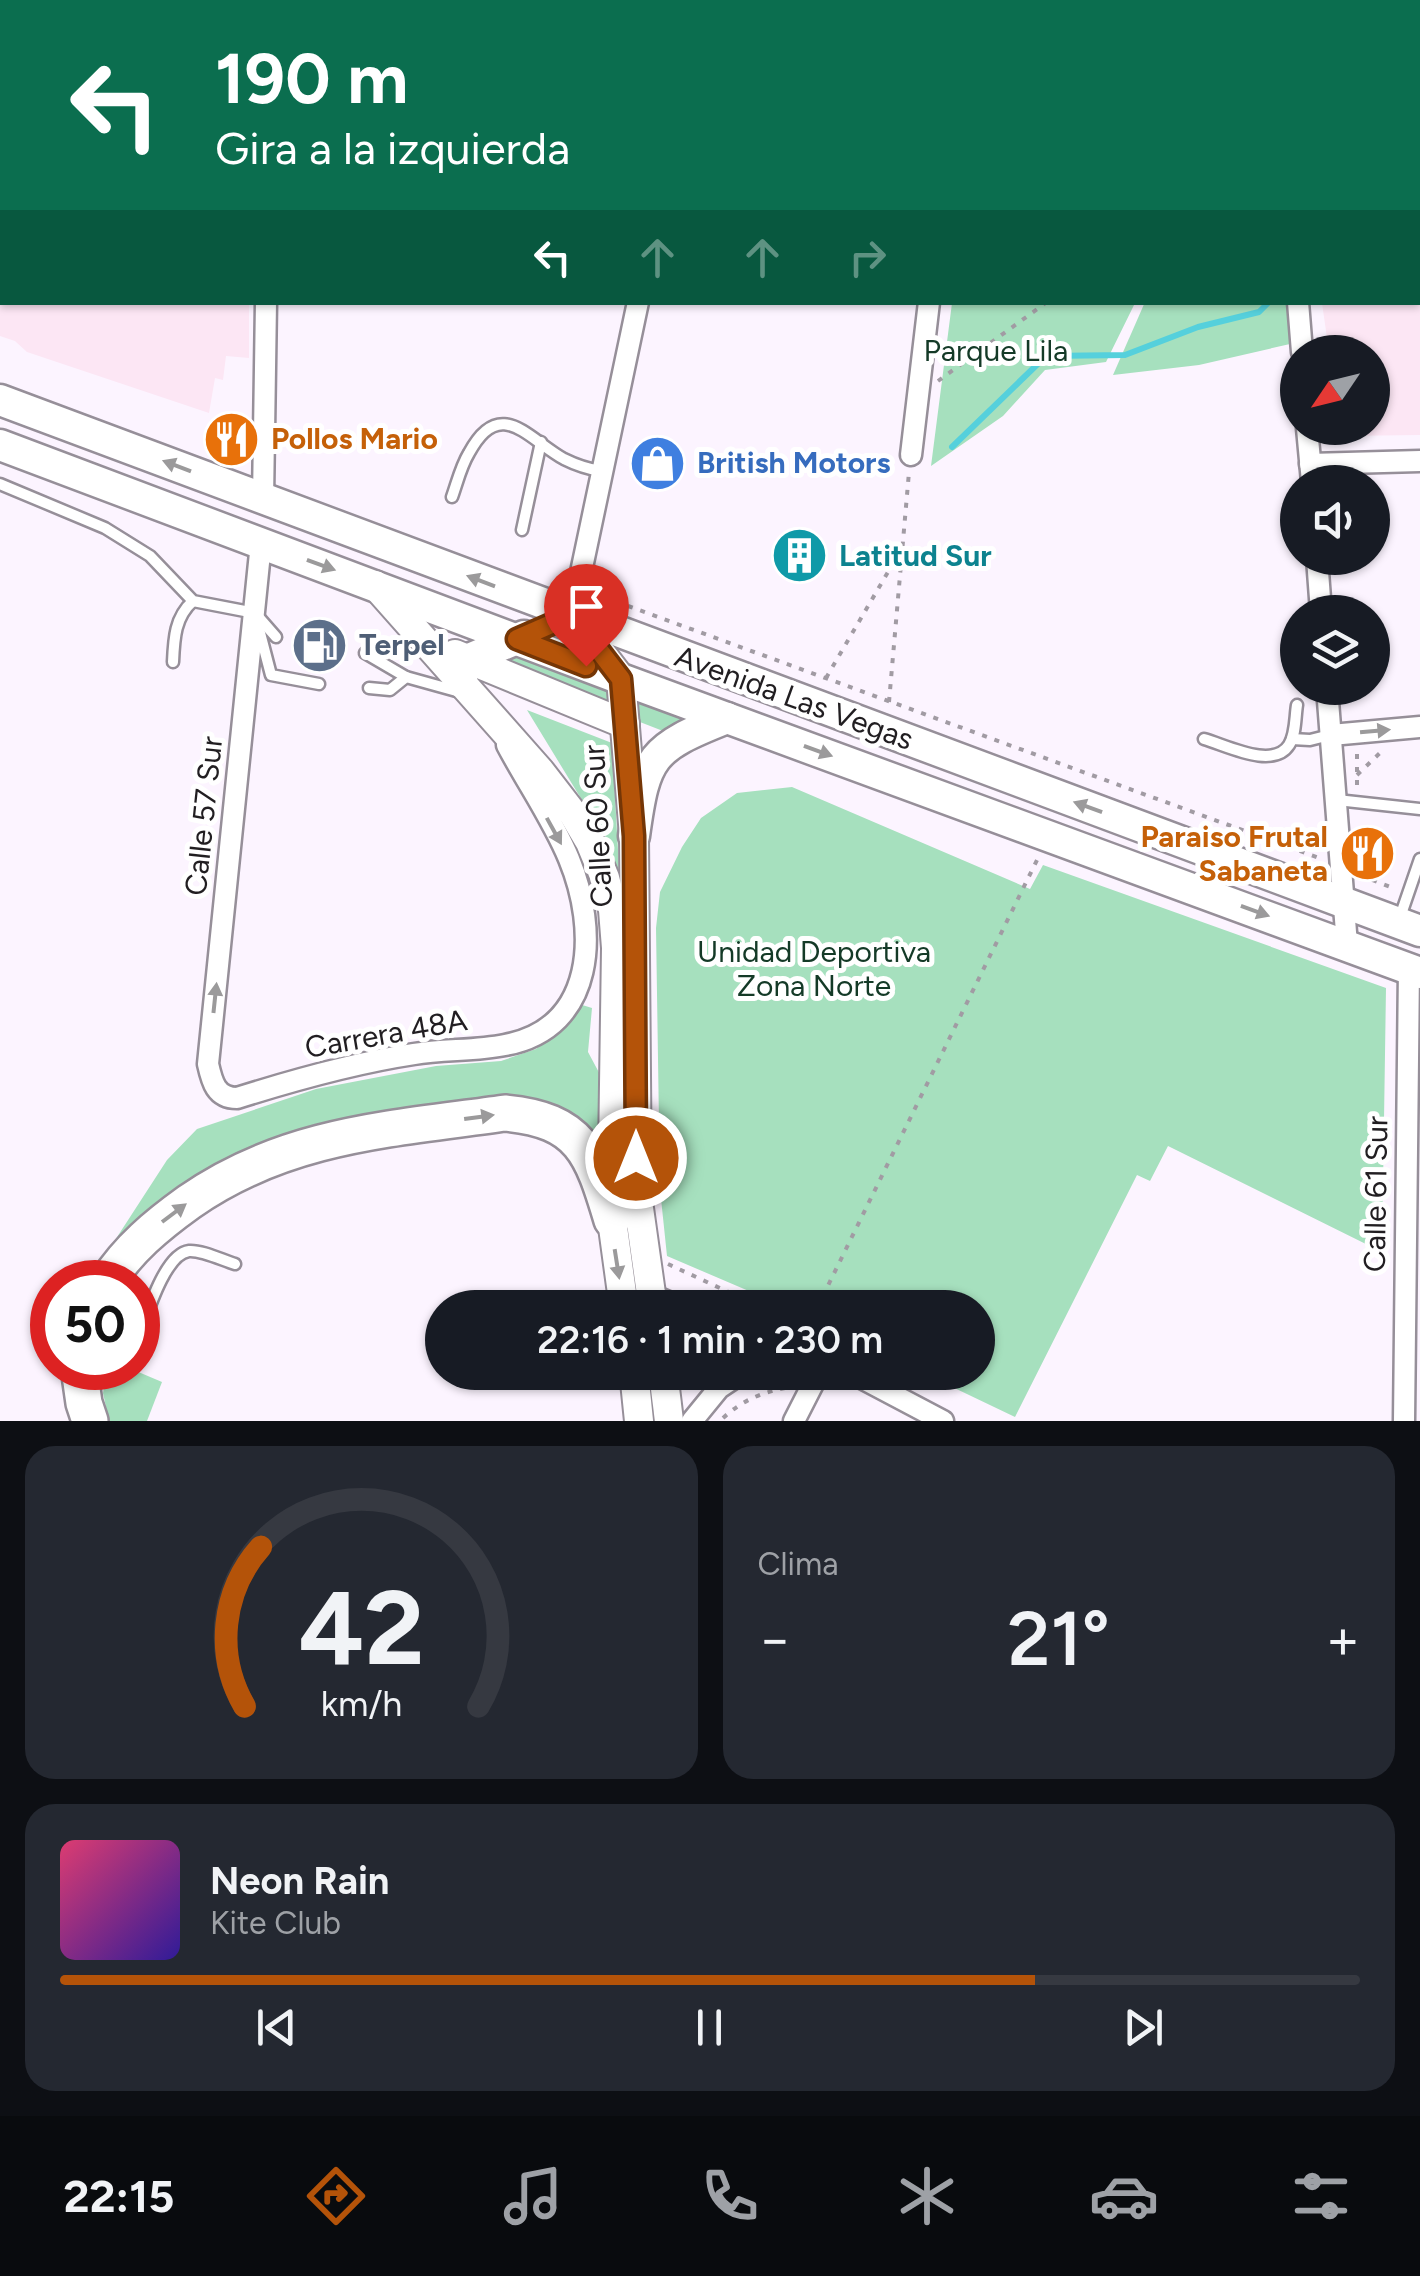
<!DOCTYPE html>
<html lang="es">
<head>
<meta charset="utf-8">
<style>
	body { margin:0; font-family:Figtree,sans-serif; background:#242831; color:#f1f3f6; height:100vh; display:flex; flex-direction:column; font-size:38px; white-space:nowrap }
	* { box-sizing:border-box; margin:0 }
	p { font-size:32px; color:#9ea1a6 }
	.icon { flex:none; width:55px; height:55px; fill:none; stroke:currentColor; stroke-width:2; stroke-linecap:round; stroke-linejoin:round }
	.map { position:relative; height:1421px; overflow:hidden }
	.drawer { display:flex; flex-direction:column; gap:25px; padding:25px; background:#0d0f14; flex:1 }
	.drawer>* { flex:none }
	.guide { position:absolute; left:0px; top:0px; width:1420px; height:305px; box-shadow:0 2px 8px #0004; background:#0b6e4f; color:#fff; overflow:hidden }
	.needle { width:65px; rotate:235deg }
	.controls { position:absolute; left:1280px; top:335px; display:grid; gap:20px }
	.controls a { display:grid; place-items:center; width:110px; height:110px; border-radius:50%; background:#171b24; box-shadow:0 2px 8px #0004; font-size:50px }
	.speed { position:absolute; left:30px; top:1260px; display:flex; gap:20px; font-size:50px; font-weight:700; text-align:center }
	.speed>* { display:grid; place-content:center; width:130px; height:130px; border-radius:50%; background:#171b24; box-shadow:0 2px 8px #0004; line-height:1 }
	.speed .limit { border:15px solid #d22; background:#fff; color:#111 }
	.pin { position:absolute; display:grid; place-items:center; width:85px; height:85px; color:#fff; margin:-102px -42px; border-radius:50% 50% 50% 0; rotate:-45deg; box-shadow:0 0 10px #0007 }
	.pin .icon { rotate:45deg }
	.me { position:absolute; width:110px; margin:-55px; rotate:0deg; stroke-linejoin:round; filter:drop-shadow(0 0 8px #0008) }
	.turn { display:flex; align-items:center; gap:35px; height:210px; padding:0 50px; font-size:45px }
	.turn .icon { width:130px; height:130px; stroke-width:2.5 }
	.turn b { display:block; font-size:70px; line-height:85px }
	.lanes { display:flex; align-items:center; height:95px; padding:0 50px; background:#0003; justify-content:center; gap:50px; direction:ltr }
	.lanes .off { opacity:.35 }
	.big { font-size:75px; font-weight:600; line-height:1.1 }
	.drawer .card { flex:1; display:flex; flex-direction:column; justify-content:center; gap:15px; min-width:0; padding:0 35px; border-radius:30px; background:#242831 }
	.drawer .dial { align-items:center; gap:0 }
	.dial svg { height:260px; overflow:visible; fill:none; stroke:#363941; stroke-width:7; stroke-linecap:round; text-anchor:middle }
	.dial text { fill:#f1f3f6; stroke:none }
	.song { display:flex; align-items:center; gap:30px }
	.cover { width:120px; height:120px; border-radius:15px; background:linear-gradient(135deg,hsl(340 70% 55%),hsl(250 70% 35%)) }
	.played { height:10px; border-radius:5px; background:linear-gradient(90deg,#b45309 75%,#363941 75%) }
	.keys { display:flex; justify-content:space-around; direction:ltr }
	.heat { display:flex; justify-content:space-between; align-items:center; font-size:55px; direction:ltr }
	.drawer .tiles { flex:1; display:grid; gap:25px; grid-template-columns:1fr 1fr }
	.card:last-child { grid-column:span 2 }
	.trip { position:absolute; left:425px; top:1290px; width:570px; height:100px; border-radius:50px; background:#171b24; box-shadow:0 2px 8px #0004; font-weight:600; line-height:100px; text-align:center }
	.tab-bar { display:flex; height:160px; justify-content:space-around; align-items:center; background:#090b0e; color:#9ea1a6 }
	.tab-bar .icon { width:70px; height:70px }
	.tab-bar .active { color:#b45309 }
	.tab-bar b { font-size:45px; color:#f1f3f6 }
	.map>svg:first-child { display:block }
	.commercial { fill:#fce9e1 }
	.industrial { fill:#fce6f4 }
	.green { fill:#a6e0be }
	.lines { fill:none; stroke-linecap:round; stroke-linejoin:round }
	.stream { stroke:#55d0dc; stroke-width:6 }
	.lane-casing { stroke:#968f99; stroke-width:15 }
	.street-casing { stroke:#968f99; stroke-width:25 }
	.secondary-casing { stroke:#968f99; stroke-width:32 }
	.primary-casing { stroke:#968f99; stroke-width:35 }
	.highway-casing { stroke:#968f99; stroke-width:40 }
	.path { stroke:#a19ba3; stroke-width:4; stroke-dasharray:5 8; stroke-linecap:butt }
	.lane { stroke:#fff; stroke-width:10 }
	.street { stroke:#fff; stroke-width:20 }
	.secondary { stroke:#fff; stroke-width:28 }
	.primary { stroke:#fff; stroke-width:30 }
	.highway { stroke:#fff; stroke-width:35 }
	.oneway { fill:#9b9a9b }
	.route-casing { stroke:#753606; stroke-width:25 }
	.route { stroke:#b45309; stroke-width:18 }
	.labels { text-anchor:middle; stroke-width:10; stroke-linejoin:round; paint-order:stroke }
	.park-label { font-size:30px; fill:#143a27; stroke:#fff }
	.food-label { font-size:30px; font-weight:bold; fill:#c56008; stroke:#fff; text-anchor:start }
	.shop-label { font-size:30px; font-weight:bold; fill:#366cbe; stroke:#fff; text-anchor:start }
	.culture-label { font-size:30px; font-weight:bold; fill:#0d838f; stroke:#fff; text-anchor:start }
	.service-label { font-size:30px; font-weight:bold; fill:#4e5e75; stroke:#fff; text-anchor:start }
	.street-label { font-size:30px; fill:#211e21; stroke:#fff }
</style>
</head>
<body>
<div class="map">
<svg width="1420" height="1421" viewBox="0 0 1420 1421">
	<rect width="100%" height="100%" fill="#fcf4ff"/>
	<path class="commercial" d="M1297,0h123v256l-2,-254z"/>
	<g class="industrial">
		<path d="M0,0l228,2h-226v300l247,1v55l-23,-2 -3,24 -8,-2 -6,35 -182,-61 -12,-11 -15,-5z"/>
		<path d="M735,0h173v2z"/>
		<path d="M1322,303h98v132l-78,1 -2,-8h32v-76h-43z"/>
	</g>
	<g class="green">
		<path d="M1145,302l142,1 3,41 -91,21 -86,10z"/>
		<path d="M952,303v-1l183,1 -29,59 -61,8 -42,46 -72,50z"/>
		<path d="M513,645l183,71 -33,15 -159,-62z"/>
		<path d="M527,710l85,33 9,160 -14,-54 -19,-39z"/>
		<path d="M792,787l238,102 13,-24 343,123 -4,264 -214,-106 -18,35 -13,-6 -122,242 -92,-44 55,-1v-64l-192,-1 -119,-51 -7,-67 -4,-261 4,-36 22,-45 19,-29 36,-25z"/>
		<path d="M579,1004l13,4 -4,44 15,28 -4,72c-32,-39 -39,-48 -91,-52l-354,112 -46,39 59,-91 30,-31 119,-40 120,-23 65,-5 35,-12 23,-19z"/>
		<path d="M107,1368h22l33,14 -15,39h-38l-6,-28z"/>
	</g>
	<g class="lines">
		<path class="stream" d="M952,447l94,-91 79,-1 73,-28 61,-15 10,-10"/>
		<defs>
			<g id="lane">
				<path d="M481,2l1,-1"/>
				<path d="M0,484l105,44 45,28 43,45 62,12 21,24"/>
				<path d="M452,497c5,-14 9,-31 17,-44 31,-58 59,-14 95,6 12,6 24,10 37,12"/>
				<path d="M522,530l19,-88"/>
				<path d="M259,629l12,46 48,9"/>
				<path d="M365,653l41,24 54,15"/>
				<path d="M173,662c1,-24 2,-45 20,-61"/>
				<path d="M369,688l21,2 16,-13"/>
				<path d="M1204,739c22,6 69,31 85,6 7,-11 6,-28 8,-40"/>
				<path d="M1292,739l18,1 20,-5"/>
				<path d="M1337,800l83,9"/>
				<path d="M1399,920l21,-61"/>
				<path d="M655,1291l40,17"/>
				<path d="M138,1339c8,-21 26,-85 51,-88 13,-1 33,9 46,13"/>
			</g>
			<g id="street">
				<path d="M1269,0v2"/>
				<path d="M269,2v-2"/>
				<path d="M684,2l1,-2"/>
				<path d="M956,2v-2"/>
				<path d="M1418,287h2"/>
				<path d="M1298,302l4,50"/>
				<path d="M1307,428l5,54"/>
				<path d="M911,455l18,-153"/>
				<path d="M1310,464l110,-3"/>
				<path d="M263,499l3,-197"/>
				<path d="M261,543l-53,521c4,18 8,34 29,34 57,-18 117,-35 177,-44 30,-5 62,-3 91,-9 92,-17 93,-116 64,-186 -16,-39 -42,-76 -62,-114"/>
				<path d="M1317,558l4,54"/>
				<path d="M572,615l66,-313"/>
				<path d="M1327,688l20,257"/>
				<path d="M1331,735l89,-8"/>
				<path d="M850,1372l93,49"/>
				<path d="M692,1421l27,-33 24,-16"/>
				<path d="M794,1421l25,-49"/>
				<path d="M1404,1421l5,-453"/>
			</g>
			<g id="secondary">
				<path d="M375,585l165,186 34,44 16,27 15,36 8,32 3,38 -4,272 12,88"/>
				<path d="M572,615l49,64 13,157 3,358 16,114"/>
				<path d="M455,654l170,70"/>
				<path d="M634,1372l5,49"/>
				<path d="M663,1372l6,49"/>
			</g>
			<g id="primary">
				<path d="M0,400l1420,531"/>
				<path d="M0,445l621,234 799,294"/>
				<path d="M461,682l3,-15 5,-8 55,-23"/>
				<path d="M634,836c11,-80 17,-88 93,-118"/>
			</g>
			<g id="highway">
				<path d="M107,1282c21,-33 50,-57 82,-80 97,-68 203,-73 316,-89 76,7 87,40 107,107"/>
				<path d="M79,1368l5,35 6,18"/>
			</g>
		</defs>
		<use href="#lane" class="lane-casing"/>
		<use href="#street" class="street-casing"/>
		<use href="#secondary" class="secondary-casing"/>
		<use href="#primary" class="primary-casing"/>
		<use href="#highway" class="highway-casing"/>
		<g class="path">
			<path d="M938,381l109,-79"/>
			<path d="M628,606l691,252"/>
			<path d="M826,678l76,-130"/>
			<path d="M889,702l20,-230"/>
			<path d="M1357,754v35"/>
			<path d="M1357,775l25,-24"/>
			<path d="M1360,875l33,13"/>
			<path d="M668,1264l95,44"/>
			<path d="M817,1308l221,-450"/>
			<path d="M723,1418c21,-19 40,-26 67,-31"/>
		</g>
		<use href="#lane" class="lane"/>
		<use href="#street" class="street"/>
		<use href="#secondary" class="secondary"/>
		<use href="#primary" class="primary"/>
		<use href="#highway" class="highway"/>
	</g>
	<defs><path id="oneway-solid" d="M-6-.8H1V-3.2L6.5 0L1 3.2V.8H-6Z" transform="scale(2.5)"/></defs>
	<g class="oneway">
		<use href="#oneway-solid" transform="translate(177 466) rotate(-159)"/>
		<use href="#oneway-solid" transform="translate(321 565) rotate(20)"/>
		<use href="#oneway-solid" transform="translate(481 581) rotate(-159)"/>
		<use href="#oneway-solid" transform="translate(1375 731) rotate(-5)"/>
		<use href="#oneway-solid" transform="translate(818 751) rotate(20)"/>
		<use href="#oneway-solid" transform="translate(1088 807) rotate(-160)"/>
		<use href="#oneway-solid" transform="translate(554 831) rotate(61)"/>
		<use href="#oneway-solid" transform="translate(1255 911) rotate(20)"/>
		<use href="#oneway-solid" transform="translate(215 998) rotate(-84)"/>
		<use href="#oneway-solid" transform="translate(479 1117) rotate(-8)"/>
		<use href="#oneway-solid" transform="translate(174 1213) rotate(-37)"/>
		<use href="#oneway-solid" transform="translate(617 1264) rotate(81)"/>
	</g>
	<g class="lines">
		<defs>
			<path id="route" d="M586,666l-69,-27 55,-24 49,64 13,157 2,322"/>
		</defs>
		<use href="#route" class="route-casing"/>
		<use href="#route" class="route"/>
	</g>
	<defs>
		<symbol id="restaurant-disc" viewBox="-11 -11 22 22"><circle r="9.5" fill="#e8710a" stroke="#fff"/><path d="M-5-6h1v4h1v-4h1v4h1v-4h1v5L-1.5 .5V6h-2V.5L-5-1ZM5-6V6H3V1.5H1.5Q1.5-4 5-6Z" fill="#fff"/></symbol>
		<symbol id="shop-disc" viewBox="-11 -11 22 22"><circle r="9.5" fill="#3f7fe0" stroke="#fff"/><path d="M-5-2.5h2.3a2.7 3.5 0 0 1 5.4 0H5L5.5 6h-11ZM-1.5-2.5h3a1.5 2.3 0 0 0-3 0Z" fill="#fff"/></symbol>
		<symbol id="building-disc" viewBox="-11 -11 22 22"><circle r="9.5" fill="#0f9aa8" stroke="#fff"/><path d="M-4-6H4V6H1V3H-1V6H-4ZM-2.5-4.3h1.7v1.8h-1.7ZM.8-4.3h1.7v1.8H.8ZM-2.5-1h1.7V.8h-1.7ZM.8-1h1.7V.8H.8Z" fill="#fff"/></symbol>
		<symbol id="fuel-disc" viewBox="-11 -11 22 22"><circle r="9.5" fill="#5c6f8a" stroke="#fff"/><path d="M-5.5-6h7V0h2V4h1.3V-2.5L3-4.5l.8-.8L6-3V5H2.5V1h-1V6h-7ZM-4.2-4.7v3.2H.2V-4.7Z" fill="#fff"/></symbol>
	</defs>
	<g fill-rule="evenodd">
		<use href="#restaurant-disc" x="200" y="408" width="63" height="63"/>
		<use href="#shop-disc" x="626" y="432" width="63" height="63"/>
		<use href="#building-disc" x="768" y="524" width="63" height="63"/>
		<use href="#fuel-disc" x="288" y="614" width="63" height="63"/>
		<use href="#restaurant-disc" x="1336" y="822" width="63" height="63"/>
	</g>
	<g class="labels">
		<g class="park-label">
			<text x="996" y="361">Parque Lila</text>
			<text x="814" y="962">Unidad Deportiva<tspan x="814" dy="34">Zona Norte</tspan></text>
		</g>
		<g class="food-label">
			<text x="271" y="449">Pollos Mario</text>
			<text x="1328" y="847" text-anchor="end">Paraiso Frutal<tspan x="1328" dy="34">Sabaneta</tspan></text>
		</g>
		<g class="shop-label">
			<text x="697" y="473">British Motors</text>
		</g>
		<g class="culture-label">
			<text x="839" y="566">Latitud Sur</text>
		</g>
		<g class="service-label">
			<text x="359" y="655">Terpel</text>
		</g>
		<g class="street-label">
			<text transform="translate(794 698) rotate(20)" y="10">Avenida Las Vegas</text>
			<text transform="translate(204 816) rotate(-84)" y="10">Calle 57 Sur</text>
			<text transform="translate(598 826) rotate(-93)" y="10">Calle 60 Sur</text>
			<text transform="translate(386 1034) rotate(-10)" y="10">Carrera 48A</text>
			<text transform="translate(1376 1194) rotate(-89)" y="10">Calle 61 Sur</text>
		</g>
	</g>
</svg>
<div class="controls">
<a><svg class="needle" viewBox="-14 -14 28 28"><path d="M0-13l5 13h-10z" fill="#e53935"/><path d="M0 13l5-13h-10z" fill="#9ea1a6"/></svg></a>
<a><svg class="icon" aria-label="sound" viewBox="0 0 24 24"><path d="M4 9h4l5-4v14l-5-4H4zM17 9q2 3 0 6"/></svg></a>
<a><svg class="icon" aria-label="layers" viewBox="0 0 24 24"><path d="M12 4l9 5-9 5-9-5zM3 14l9 5 9-5"/></svg></a>
</div>
<div class="speed"><div class="limit">50</div></div>
<div class="pin" style="left:586px;top:666px;background:#d93025"><svg class="icon" aria-label="arrive" viewBox="0 0 24 24"><path d="M6 21V4h12l-3 4 3 4H6"/></svg></div>
<svg class="me" style="left:636px;top:1158px" viewBox="-20 -20 40 40"><circle r="17" fill="#b45309" stroke="#fff" stroke-width="3"/><path d="M0-11L8 9 0 5-8 9z" fill="#fff"/></svg>
<div class="trip">22:16 · 1 min · 230 m</div>
<div class="guide">
<div class="turn"><svg class="icon" aria-label="left" viewBox="0 0 24 24"><path d="M17 20v-9H6M10 6l-5 5 5 5"/></svg><div><b>190 m</b>Gira a la izquierda</div></div>
<div class="lanes"><svg class="icon" aria-label="left" viewBox="0 0 24 24"><path d="M17 20v-9H6M10 6l-5 5 5 5"/></svg><svg class="icon off" aria-label="ahead" viewBox="0 0 24 24"><path d="M12 20V5M6 11l6-6 6 6"/></svg><svg class="icon off" aria-label="ahead" viewBox="0 0 24 24"><path d="M12 20V5M6 11l6-6 6 6"/></svg><svg class="icon off" aria-label="right" viewBox="0 0 24 24"><path d="M7 20v-9h11M14 6l5 5-5 5"/></svg></div>
</div>
</div>
<section class="drawer">
<div class="tiles">
<div class="card dial"><svg viewBox="0 0 100 80">
<path d="M14 69A42 42 0 1 1 86 69"/>
<path d="M14 69A42 42 0 0 1 19 20" stroke="#b45309"/>
<text x="50" y="56" font-size="32" font-weight="700">42</text>
<text x="50" y="72" font-size="11">km/h</text>
</svg></div>
<div class="card"><p>Clima</p>
<div class="heat"><a>−</a><b class="big">21°</b><a>+</a></div>
</div>
<div class="card">
<div class="song"><i class="cover"></i><div><b>Neon Rain</b><p>Kite Club</p></div></div>
<div class="played"></div>
<div class="keys"><svg class="icon" aria-label="previous" viewBox="0 0 24 24"><path d="M18 5L8 12l10 7zM5 5v14"/></svg><svg class="icon" aria-label="pause" viewBox="0 0 24 24"><path d="M8 5v14M16 5v14"/></svg><svg class="icon" aria-label="next" viewBox="0 0 24 24"><path d="M6 5l10 7-10 7zM19 5v14"/></svg></div>
</div>
</div>
</section>
<nav class="tab-bar">
<b>22:15</b>
<svg class="icon active" aria-label="directions" viewBox="0 0 24 24"><path d="M12 3l9 9-9 9-9-9zM9 14v-3h6M13 9l2 2-2 2"/></svg>
<svg class="icon" aria-label="music" viewBox="0 0 24 24"><path d="M9 18V5l10-2v13"/><circle cx="6" cy="18" r="3"/><circle cx="16" cy="16" r="3"/></svg>
<svg class="icon" aria-label="phone" viewBox="0 0 24 24"><path d="M5 4h4l2 5-3 2q2 4 5 5l2-3 5 2v4C11 20 4 13 5 4z"/></svg>
<svg class="icon" aria-label="climate" viewBox="0 0 24 24"><path d="M12 3v18M4 7l16 10M4 17L20 7"/></svg>
<svg class="icon" aria-label="car" viewBox="0 0 24 24"><path d="M5 17H2v-5l4-1 3-4h7l3 4 3 1v5h-3M9 17h6M6 11h13"/><circle cx="7" cy="17" r="2"/><circle cx="17" cy="17" r="2"/></svg>
<svg class="icon" aria-label="filters" viewBox="0 0 24 24"><path d="M4 7h16M4 17h16"/><circle cx="9" cy="7" r="2"/><circle cx="15" cy="17" r="2"/></svg>
</nav>
</body>
</html>
